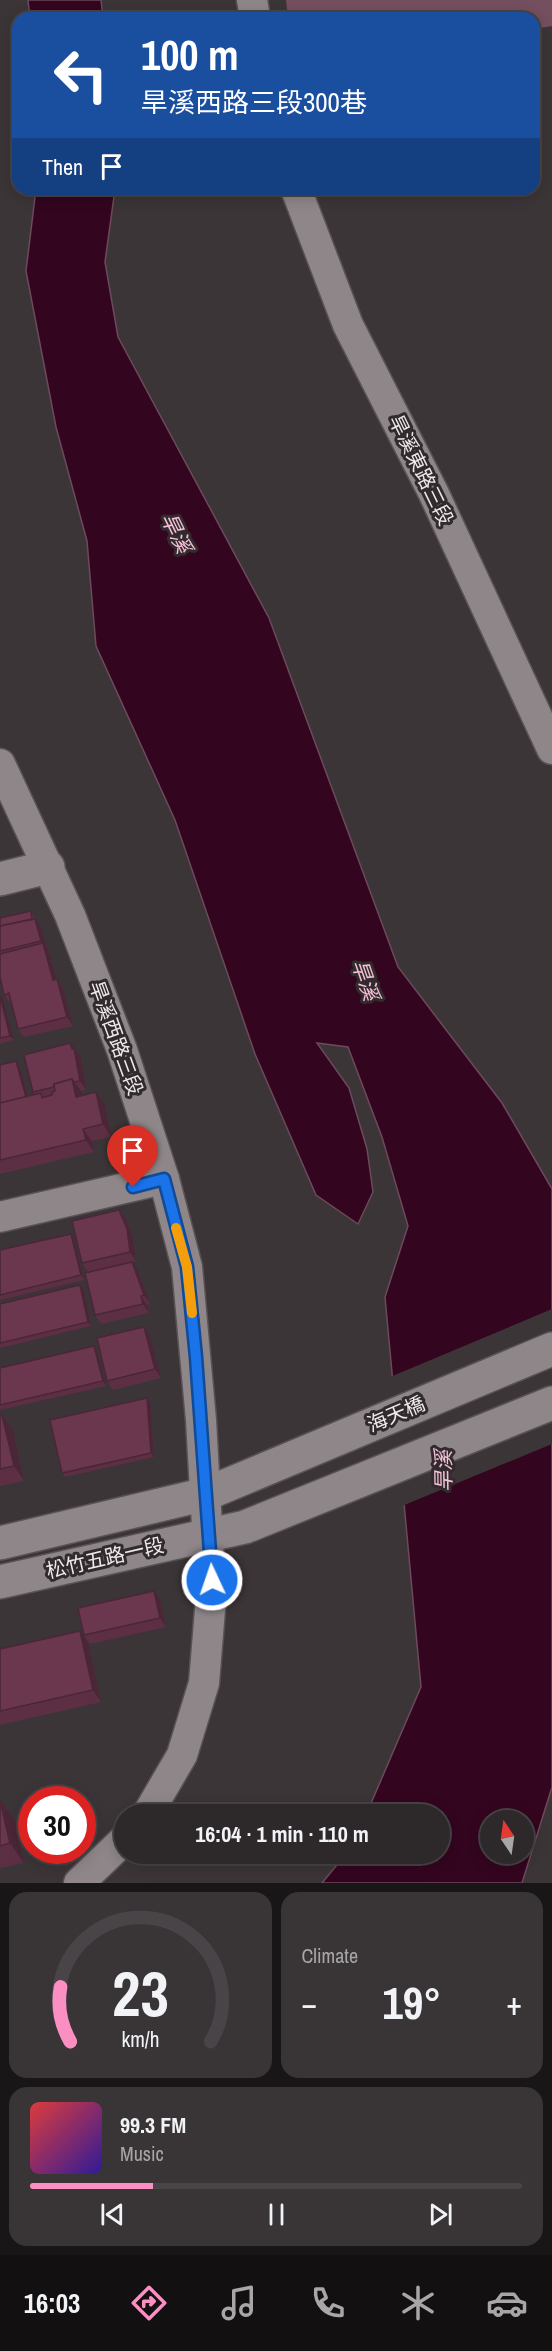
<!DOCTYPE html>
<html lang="en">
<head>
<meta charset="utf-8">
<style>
	body { margin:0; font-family:"Archivo Narrow","Noto Sans TC",sans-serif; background:#393436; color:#f1f3f6; height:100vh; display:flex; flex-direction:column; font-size:22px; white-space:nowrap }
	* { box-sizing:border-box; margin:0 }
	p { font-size:20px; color:#a7a6a8 }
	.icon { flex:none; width:33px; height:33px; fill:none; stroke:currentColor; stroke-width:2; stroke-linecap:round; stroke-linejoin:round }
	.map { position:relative; height:1883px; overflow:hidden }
	.details { display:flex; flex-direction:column; gap:9px; padding:9px; background:#191617; flex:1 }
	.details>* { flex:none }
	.top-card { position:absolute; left:12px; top:12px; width:528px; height:183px; border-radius:18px; box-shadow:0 3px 15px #0003,0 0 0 2px #484447; background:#1a4fa0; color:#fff; overflow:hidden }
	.needle { width:39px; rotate:347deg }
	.controls { position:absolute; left:480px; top:1810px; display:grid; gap:12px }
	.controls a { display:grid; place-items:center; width:54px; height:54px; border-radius:50%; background:#2d282a; box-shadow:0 3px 15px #0003,0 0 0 2px #484447; font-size:30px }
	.speed { position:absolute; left:18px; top:1786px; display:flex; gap:12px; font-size:30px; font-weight:700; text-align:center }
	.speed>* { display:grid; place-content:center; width:78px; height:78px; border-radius:50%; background:#2d282a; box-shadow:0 3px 15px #0003,0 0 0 2px #484447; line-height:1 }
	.speed .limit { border:9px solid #d22; background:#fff; color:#111 }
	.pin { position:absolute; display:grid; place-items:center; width:51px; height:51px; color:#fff; margin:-62px -26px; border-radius:50% 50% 50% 0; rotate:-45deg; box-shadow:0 0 6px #0007 }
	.pin .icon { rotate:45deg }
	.me { position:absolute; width:66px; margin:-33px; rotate:357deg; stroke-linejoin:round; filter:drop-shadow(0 0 4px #0008) }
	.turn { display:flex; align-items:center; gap:21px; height:126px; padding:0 30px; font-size:27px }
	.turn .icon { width:78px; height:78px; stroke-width:2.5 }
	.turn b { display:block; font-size:42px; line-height:51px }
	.then { display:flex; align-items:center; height:57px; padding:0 30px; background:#0003; gap:12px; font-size:22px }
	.big { font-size:45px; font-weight:700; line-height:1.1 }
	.details .card { flex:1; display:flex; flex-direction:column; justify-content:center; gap:9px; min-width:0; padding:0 21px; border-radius:18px; background:#393436 }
	.details .dial { align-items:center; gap:0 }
	.dial svg { height:156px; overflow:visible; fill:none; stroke:#484447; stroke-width:7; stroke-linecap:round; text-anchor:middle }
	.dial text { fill:#f1f3f6; stroke:none }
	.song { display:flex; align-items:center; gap:18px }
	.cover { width:72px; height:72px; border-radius:9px; background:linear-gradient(135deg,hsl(0 70% 55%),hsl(250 70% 35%)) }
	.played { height:6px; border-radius:3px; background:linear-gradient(90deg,#fc8fc2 25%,#484447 25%) }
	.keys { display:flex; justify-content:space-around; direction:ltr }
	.heat { display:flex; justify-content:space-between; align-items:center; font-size:33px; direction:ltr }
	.details .tiles { flex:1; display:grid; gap:9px; grid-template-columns:1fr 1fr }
	.card:last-child { grid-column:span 2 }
	.trip { position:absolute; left:114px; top:1804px; width:336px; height:60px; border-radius:30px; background:#2d282a; box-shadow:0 3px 15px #0003,0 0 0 2px #484447; font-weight:700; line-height:60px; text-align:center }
	.menu { display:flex; height:96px; justify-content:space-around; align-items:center; background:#121011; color:#a7a6a8 }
	.menu .icon { width:42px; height:42px }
	.menu .active { color:#fc8fc2 }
	.menu b { font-size:27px; color:#f1f3f6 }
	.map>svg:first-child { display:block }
	.green { fill:#744f5f }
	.water { fill:#34051f; stroke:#6c4a5c; stroke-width:1.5; fill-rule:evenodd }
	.pier { fill:#3c3538 }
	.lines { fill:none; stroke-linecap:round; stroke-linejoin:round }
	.minor-casing { stroke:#585254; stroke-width:33 }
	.tertiary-casing { stroke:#585254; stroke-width:36 }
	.minor { stroke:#8e8689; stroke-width:30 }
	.tertiary { stroke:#8e8689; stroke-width:33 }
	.wall { fill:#5c2f44 }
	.shaded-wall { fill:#4b2637 }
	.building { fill:#6b374f; stroke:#4b2637; stroke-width:1.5 }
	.route-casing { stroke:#114b97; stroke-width:15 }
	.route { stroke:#1a73e8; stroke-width:10 }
	.slow { stroke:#f59e0b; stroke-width:10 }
	.labels { text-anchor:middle; stroke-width:6; stroke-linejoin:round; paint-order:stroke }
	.street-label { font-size:20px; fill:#eeeaec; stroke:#322b2e }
	.water-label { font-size:21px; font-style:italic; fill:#f5c0d7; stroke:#322b2e }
</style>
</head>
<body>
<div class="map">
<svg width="552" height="1883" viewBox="0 0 552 1883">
	<rect width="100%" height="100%" fill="#3c3538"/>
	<path class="green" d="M286,0h266v26l-18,3v-11h-246z"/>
	<g class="water">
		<path d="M28,0h73l2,18h-73z"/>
		<path d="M36,189h79l-10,73 13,75 151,281 129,349 104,136 50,86v598l-30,96h-200l24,-29h94v-39h-74l55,-128 -36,-390 23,-71 -26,-89 -34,-90 -31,-4 32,45 18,61 6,43 -15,32 -42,-29 -61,-141 -80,-234 -79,-174 -9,-105 -31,-114 -30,-156zM490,1821h34v33h-34z"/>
	</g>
	<path class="pier" d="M552,1309v135l-150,62 -12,-129z"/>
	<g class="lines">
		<defs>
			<g id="minor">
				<path d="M252,0l3,18"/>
				<path d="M296,189l52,136 86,169 118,255"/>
				<path d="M0,764l70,151 52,135 42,129 23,88 14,153 10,177 -7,86 -22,72 -35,60"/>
				<path d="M0,1217l164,-38"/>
				<path d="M79,1883l45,-43"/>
			</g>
			<g id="tertiary">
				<path d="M0,879l48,-12"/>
				<path d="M0,1543l206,-49 346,-145"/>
				<path d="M0,1582l245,-55 307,-124"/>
			</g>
		</defs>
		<use href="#minor" class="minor-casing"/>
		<use href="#tertiary" class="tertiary-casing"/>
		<use href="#minor" class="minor"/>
		<use href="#tertiary" class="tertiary"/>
	</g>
	<g class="wall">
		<path d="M31,911l4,8 6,8 6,22 2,3 7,27 7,9 10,38 -49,11 -6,-8 -7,-26h-1l-6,-8 -4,-18v-59z"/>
		<path d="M0,995l3,3 11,42 -14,4z"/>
		<path d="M70,1043l11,14 5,33 -6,1 2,5 23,9 6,32 -19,4 2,11 -94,22v-109l16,-4 3,4 9,31 7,-2 -2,-2z"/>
		<path d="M119,1210l7,9 7,19 3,23 -48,11 -6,-9z"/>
		<path d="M71,1234l3,5 10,41 -84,20v-50z"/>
		<path d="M132,1262l6,9 12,33 -3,1 2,8 -48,11 -6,-9z"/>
		<path d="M80,1285l4,5 7,36 -91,22v-44z"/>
		<path d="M144,1327l6,9 11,42 -48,12 -6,-9z"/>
		<path d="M94,1346l3,5 9,35 -106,24v-42z"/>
		<path d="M147,1398l3,4 4,55 -89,20 -3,-4z"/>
		<path d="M2,1415l11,15 11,51 -24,5v-70z"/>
		<path d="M160,1600l6,27 -76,17 -6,-9z"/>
		<path d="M80,1631l8,12 13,59 -101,23v-76z"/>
		<path d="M0,1801l14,19 10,43 -24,5z"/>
	</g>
	<g class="shaded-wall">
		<path d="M35,919l6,8 6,22 2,3 10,37 -6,-9 -10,-36 -2,-3z"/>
		<path d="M57,979l6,9 10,38 -6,-9z"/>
		<path d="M0,995l3,3 11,42 -4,-4z"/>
		<path d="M70,1043l11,14 5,33 -6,-9z"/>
		<path d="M16,1061l3,4 11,39 -4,-5z"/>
		<path d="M72,1079l9,12 4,18 -9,-12z"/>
		<path d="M96,1092l9,13 6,32 -8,-13z"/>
		<path d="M83,1129l9,12 2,11 -8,-12z"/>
		<path d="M119,1210l7,9 7,19 3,23 -6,-9z"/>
		<path d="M71,1234l3,5 10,41 -3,-5z"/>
		<path d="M132,1262l6,9 12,33 -6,-9z"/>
		<path d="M80,1285l4,5 7,36 -3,-4z"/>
		<path d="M141,1296l6,9 2,8 -6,-9z"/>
		<path d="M144,1327l6,9 11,42 -6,-9z"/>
		<path d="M94,1346l3,5 9,35 -3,-5z"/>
		<path d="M147,1398l3,4 4,55 -3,-4z"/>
		<path d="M2,1415l11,15 11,51 -10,-15z"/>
		<path d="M154,1591l6,9 6,27 -6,-9z"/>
		<path d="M80,1631l8,12 13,59 -8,-12z"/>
		<path d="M1,1801l13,19 10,43 -14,-20z"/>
	</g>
	<g class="building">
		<path d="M31,911l1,8 -32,7v-8z"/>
		<path d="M35,919l6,22 -41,10v-25z"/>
		<path d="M43,943l10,37 4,-1 10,38 -49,12 -9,-36 -5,2 -4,-18v-23z"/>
		<path d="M0,996l10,40 -10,2z"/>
		<path d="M70,1043l2,6 2,-1 6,33 -6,1 -2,-3 -18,5v3l-21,5 -9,-37z"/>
		<path d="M16,1061l10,36 -26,6v-38z"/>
		<path d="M72,1079l4,18 20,-5 7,32 -20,5 3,11 -86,20v-57l41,-10 1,5 10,-3v-3l3,-1 -1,-7z"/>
		<path d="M119,1210l8,19 3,23 -48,11 -10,-42z"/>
		<path d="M71,1234l10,41 -81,20v-45z"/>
		<path d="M132,1262l12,33 -3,1 2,8 -48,11 -10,-42z"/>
		<path d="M80,1285l8,37 -88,21v-39z"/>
		<path d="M144,1327l11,42 -48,12 -10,-43z"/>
		<path d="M94,1346l9,35 -103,24v-37z"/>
		<path d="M147,1398l4,55 -89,20 -12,-53z"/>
		<path d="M2,1415l12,51 -14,3v-53z"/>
		<path d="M154,1591l6,27 -76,17 -6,-27z"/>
		<path d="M80,1631l13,59 -93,21v-62z"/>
		<path d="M0,1801l10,42 -10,3z"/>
	</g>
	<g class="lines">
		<defs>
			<path id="route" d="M133,1187l31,-8 23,88 9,90 16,223"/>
		</defs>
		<use href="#route" class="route-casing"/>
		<use href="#route" class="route"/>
		<path class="slow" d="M176,1228l11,39 5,46"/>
	</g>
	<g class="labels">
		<g class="street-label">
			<text transform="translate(421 470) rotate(64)" y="7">旱溪東路三段</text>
			<text transform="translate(116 1038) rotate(70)" y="7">旱溪西路三段</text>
			<text transform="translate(396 1414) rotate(-23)" y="7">海天橋</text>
			<text transform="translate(105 1558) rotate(-13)" y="7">松竹五路一段</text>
		</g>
		<g class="water-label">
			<text transform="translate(176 533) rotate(64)" y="7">旱溪</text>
			<text transform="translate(365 980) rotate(71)" y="7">旱溪</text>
			<text transform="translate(444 1471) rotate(-91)" y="7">旱溪</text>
		</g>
	</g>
</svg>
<div class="controls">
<a><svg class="needle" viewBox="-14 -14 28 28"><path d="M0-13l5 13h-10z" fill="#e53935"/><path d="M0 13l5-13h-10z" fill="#a7a6a8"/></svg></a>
</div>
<div class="speed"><div class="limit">30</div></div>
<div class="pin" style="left:133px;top:1187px;background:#d93025"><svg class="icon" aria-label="arrive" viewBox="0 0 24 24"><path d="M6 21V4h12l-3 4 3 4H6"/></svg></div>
<svg class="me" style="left:212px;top:1580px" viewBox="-20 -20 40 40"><circle r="17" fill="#1a73e8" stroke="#fff" stroke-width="3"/><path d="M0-11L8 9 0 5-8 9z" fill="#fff"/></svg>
<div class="trip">16:04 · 1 min · 110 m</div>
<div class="top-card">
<div class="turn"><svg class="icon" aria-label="left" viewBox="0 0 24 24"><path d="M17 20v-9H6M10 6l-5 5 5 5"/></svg><div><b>100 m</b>旱溪西路三段300巷</div></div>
<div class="then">Then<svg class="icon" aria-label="arrive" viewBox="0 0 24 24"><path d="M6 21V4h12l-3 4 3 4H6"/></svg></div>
</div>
</div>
<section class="details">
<div class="tiles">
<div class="card dial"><svg viewBox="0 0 100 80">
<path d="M14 69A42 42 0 1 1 86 69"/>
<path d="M14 69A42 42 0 0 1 9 41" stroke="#fc8fc2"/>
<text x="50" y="56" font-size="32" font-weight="700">23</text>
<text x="50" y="72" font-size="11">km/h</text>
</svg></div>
<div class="card"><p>Climate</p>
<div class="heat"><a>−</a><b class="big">19°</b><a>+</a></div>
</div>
<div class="card">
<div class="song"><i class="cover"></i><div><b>99.3 FM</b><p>Music</p></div></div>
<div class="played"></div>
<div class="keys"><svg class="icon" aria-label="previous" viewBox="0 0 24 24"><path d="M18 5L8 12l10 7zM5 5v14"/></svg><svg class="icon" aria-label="pause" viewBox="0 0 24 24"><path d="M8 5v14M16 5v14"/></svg><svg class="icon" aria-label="next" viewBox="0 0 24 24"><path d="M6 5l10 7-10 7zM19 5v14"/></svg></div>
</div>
</div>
</section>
<nav class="menu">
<b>16:03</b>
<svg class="icon active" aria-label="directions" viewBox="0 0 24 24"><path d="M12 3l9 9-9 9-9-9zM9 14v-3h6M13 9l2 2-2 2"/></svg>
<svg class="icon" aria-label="music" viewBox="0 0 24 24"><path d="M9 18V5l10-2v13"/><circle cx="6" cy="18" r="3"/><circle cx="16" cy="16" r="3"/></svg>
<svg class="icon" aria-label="phone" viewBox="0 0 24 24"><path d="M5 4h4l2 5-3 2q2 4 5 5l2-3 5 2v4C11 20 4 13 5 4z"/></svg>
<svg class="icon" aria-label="climate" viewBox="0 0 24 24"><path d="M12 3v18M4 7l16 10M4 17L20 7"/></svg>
<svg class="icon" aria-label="car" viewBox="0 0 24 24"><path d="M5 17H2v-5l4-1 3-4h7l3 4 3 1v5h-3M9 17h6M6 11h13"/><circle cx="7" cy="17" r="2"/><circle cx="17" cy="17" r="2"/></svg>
</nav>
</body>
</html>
